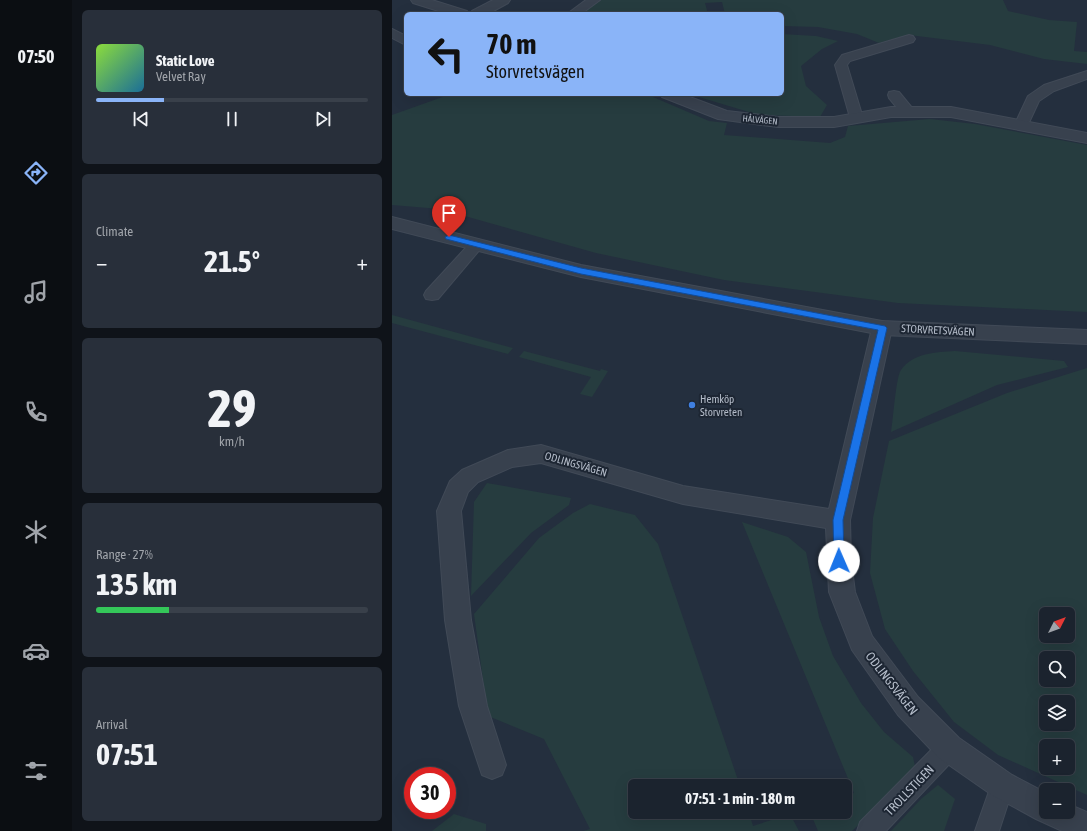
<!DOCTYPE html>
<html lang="en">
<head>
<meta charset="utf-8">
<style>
	body { margin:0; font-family:"Asap Condensed",sans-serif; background:#282f3a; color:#f1f3f6; height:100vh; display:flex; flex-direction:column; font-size:15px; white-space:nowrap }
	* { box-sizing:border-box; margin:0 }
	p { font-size:13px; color:#a0a4aa }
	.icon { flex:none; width:22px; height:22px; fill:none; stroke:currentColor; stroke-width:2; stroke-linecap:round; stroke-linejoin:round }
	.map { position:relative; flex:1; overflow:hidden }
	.side { display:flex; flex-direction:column; gap:10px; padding:10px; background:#0f1319; width:320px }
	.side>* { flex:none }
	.banner { position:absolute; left:12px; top:12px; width:380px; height:84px; border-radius:6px; box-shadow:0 4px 16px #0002,0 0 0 1px #39404a; background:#8ab4f8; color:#111; overflow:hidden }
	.needle { width:26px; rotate:48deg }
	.controls { position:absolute; left:647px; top:607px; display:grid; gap:8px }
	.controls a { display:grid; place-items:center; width:36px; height:36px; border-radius:6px; background:#1b232e; box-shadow:0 4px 16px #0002,0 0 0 1px #39404a; font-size:20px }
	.speed { position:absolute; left:12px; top:767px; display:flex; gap:8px; font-size:20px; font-weight:700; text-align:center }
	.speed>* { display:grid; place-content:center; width:52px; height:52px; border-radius:50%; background:#1b232e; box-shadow:0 4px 16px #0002,0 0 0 1px #39404a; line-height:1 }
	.speed .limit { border:6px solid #d22; background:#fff; color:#111 }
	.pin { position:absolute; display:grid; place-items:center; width:34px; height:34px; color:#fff; margin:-41px -17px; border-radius:50% 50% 50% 0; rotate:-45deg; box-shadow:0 0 4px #0007 }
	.pin .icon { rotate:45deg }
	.me { position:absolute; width:44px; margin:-22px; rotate:359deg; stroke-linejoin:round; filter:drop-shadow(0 0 3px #0008) }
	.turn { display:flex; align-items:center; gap:14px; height:84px; padding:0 16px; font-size:18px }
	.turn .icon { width:52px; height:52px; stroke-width:2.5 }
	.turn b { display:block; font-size:28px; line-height:34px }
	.big { font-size:30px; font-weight:700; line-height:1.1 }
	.side .card { flex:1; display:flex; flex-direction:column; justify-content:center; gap:6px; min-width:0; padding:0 14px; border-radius:6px; background:#282f3a }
	.side .dial { align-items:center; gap:0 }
	.dial b { font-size:52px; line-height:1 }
	.song { display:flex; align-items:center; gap:12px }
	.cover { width:48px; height:48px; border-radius:6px; background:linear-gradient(135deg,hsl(90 70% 55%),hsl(200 70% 35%)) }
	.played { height:4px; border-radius:2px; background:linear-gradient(90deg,#8ab4f8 25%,#39404a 25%) }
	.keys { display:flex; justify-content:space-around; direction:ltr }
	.heat { display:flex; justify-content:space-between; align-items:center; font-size:22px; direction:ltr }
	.charge { height:6px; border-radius:3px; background:linear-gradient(90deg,#34c759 27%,#39404a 0) }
	.trip { position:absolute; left:236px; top:779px; width:224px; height:40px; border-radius:6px; background:#1b232e; box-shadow:0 4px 16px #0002,0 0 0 1px #39404a; font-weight:700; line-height:40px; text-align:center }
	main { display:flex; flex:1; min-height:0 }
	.dock { display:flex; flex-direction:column; width:72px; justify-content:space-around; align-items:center; background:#0b0e12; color:#a0a4aa }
	.dock .icon { width:28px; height:28px }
	.dock .active { color:#8ab4f8 }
	.dock b { font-size:18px; color:#f1f3f6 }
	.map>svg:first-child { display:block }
	.green { fill:#263c3f; fill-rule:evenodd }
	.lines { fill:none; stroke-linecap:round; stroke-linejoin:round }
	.service-casing { stroke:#414a57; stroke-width:2 }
	.minor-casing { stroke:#414a57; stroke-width:2 }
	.tertiary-casing { stroke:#414a57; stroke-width:2 }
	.service { fill:#38414e; fill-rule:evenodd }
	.minor { fill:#38414e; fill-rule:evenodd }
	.tertiary { fill:#38414e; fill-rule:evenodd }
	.route { fill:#1a73e8; stroke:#114b97 }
	.shop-dot { fill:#3f7fe0; stroke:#1d2633; stroke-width:1.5 }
	.labels { text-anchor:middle; stroke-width:4; stroke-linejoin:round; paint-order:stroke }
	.far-street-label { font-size:9px; fill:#b4bcc9; stroke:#1d2633 }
	.street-label { font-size:11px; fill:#b4bcc9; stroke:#1d2633 }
	.poi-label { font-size:11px; fill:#b4bcc9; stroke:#1d2633; text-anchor:start }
	.near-street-label { font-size:13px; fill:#b4bcc9; stroke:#1d2633 }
</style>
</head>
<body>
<main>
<nav class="dock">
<b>07:50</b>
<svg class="icon active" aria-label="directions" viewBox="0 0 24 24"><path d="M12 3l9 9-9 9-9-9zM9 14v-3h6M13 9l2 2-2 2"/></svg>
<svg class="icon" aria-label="music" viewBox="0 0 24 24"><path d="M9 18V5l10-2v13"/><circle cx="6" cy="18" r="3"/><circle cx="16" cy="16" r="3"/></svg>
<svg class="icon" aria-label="phone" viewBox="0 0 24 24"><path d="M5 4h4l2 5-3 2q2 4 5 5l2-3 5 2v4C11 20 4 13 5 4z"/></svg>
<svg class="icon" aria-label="climate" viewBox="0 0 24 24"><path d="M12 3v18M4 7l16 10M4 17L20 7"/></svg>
<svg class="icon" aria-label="car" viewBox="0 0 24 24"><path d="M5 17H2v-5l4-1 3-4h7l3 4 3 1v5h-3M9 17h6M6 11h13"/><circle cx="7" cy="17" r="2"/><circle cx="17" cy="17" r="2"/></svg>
<svg class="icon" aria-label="filters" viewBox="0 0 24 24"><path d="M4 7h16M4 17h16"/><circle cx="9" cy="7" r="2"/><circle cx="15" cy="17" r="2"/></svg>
</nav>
<section class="side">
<div class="card">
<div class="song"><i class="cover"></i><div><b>Static Love</b><p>Velvet Ray</p></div></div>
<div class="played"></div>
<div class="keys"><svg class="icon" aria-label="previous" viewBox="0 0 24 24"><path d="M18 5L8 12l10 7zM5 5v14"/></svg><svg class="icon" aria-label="pause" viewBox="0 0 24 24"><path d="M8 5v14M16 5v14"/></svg><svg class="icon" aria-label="next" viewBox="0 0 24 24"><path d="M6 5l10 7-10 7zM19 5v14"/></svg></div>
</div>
<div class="card"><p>Climate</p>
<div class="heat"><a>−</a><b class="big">21.5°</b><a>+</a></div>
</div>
<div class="card dial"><b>29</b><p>km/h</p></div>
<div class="card"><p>Range · 27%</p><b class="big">135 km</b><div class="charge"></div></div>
<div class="card"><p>Arrival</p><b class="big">07:51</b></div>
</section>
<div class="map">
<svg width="695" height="831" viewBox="0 0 695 831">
	<rect width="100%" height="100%" fill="#242f3e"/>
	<g class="green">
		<path d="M209,0h402l5,11 41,9 28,2 -3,29 13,1v12l-43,-5 -54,-14 -81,-10 -30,8 -22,-9 -39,-7 -36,-1v-12h-57l-3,-12 -17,1 3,11h-127z"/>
		<path d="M390,34l34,2 22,5 -16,8 -21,17 5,20 21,19 -7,12 -61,-2 -70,-21h93z"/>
		<path d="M59,94h195l63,27 18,2 -3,12 106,8 15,-6 3,-11 82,-7 45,5 112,21v167l-189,-9 -174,-23 -128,-27 -156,-44 -48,-4v-90z"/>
		<path d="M0,315l121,33 -5,6 -116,-31z"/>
		<path d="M132,351l76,20 1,-2 7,2 -16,26 -12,-3 11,-17 -72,-20z"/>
		<path d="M563,351l109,10 4,6 -71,18 -106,47c2,-11 5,-56 10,-62 12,-17 35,-18 54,-19z"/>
		<path d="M695,368v427l-89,-40 -44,-33 -41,-51 -28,-42 -15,-56 3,-55 16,-77 118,-48zM654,614h22v22h-22zM654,658h22v22h-22zM654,702h22v22h-22zM654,746h22v22h-22z"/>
		<path d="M95,483l84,15 -2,7 -38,28 -60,63 3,-94z"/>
		<path d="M198,504l45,11 23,29 82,242h-105v26h114l4,14 37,-12 9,17h-216l7,-2 -46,-90 -56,-23 -14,-102 65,-76 34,-25z"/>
		<path d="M350,522l46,15 18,15 13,65 14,39 28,47 23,29 29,25 3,14 -64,60h-34l-8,-19h35v-16l9,-3z"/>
		<path d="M546,785l17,14 -11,32h-53l30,-32z"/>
		<path d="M62,814l32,10v7h-54z"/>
	</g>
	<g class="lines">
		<defs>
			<g id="service">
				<path d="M194,0h14l-19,14h-14z"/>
				<path d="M0,29l14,7v9l-14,-7z"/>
				<path d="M517,35l4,1 2,3 -2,3 -63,19 -3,4 16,53 -2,3h-10l-16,-56 7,-10z"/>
				<path d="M695,71v8l-33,12 -15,10 -13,28h-10l-2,-3 14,-30 16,-11z"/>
				<path d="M502,91l5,1 14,17 2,3 -2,3h-10l-14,-17 -1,-3 1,-3z"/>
				<path d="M85,239l5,2 3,3 -3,3 -44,52 -6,1 -6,-1 -2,-4 2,-4 46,-50z"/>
				<path d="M557,737l8,3 4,8 -4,8 -71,75h-29l3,-9 81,-82z"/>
				<path d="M610,773l8,4 4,8 -15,46h-24l19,-54z"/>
			</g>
			<g id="minor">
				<path d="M19,0h21l35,11 2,3h-21l-35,-11z"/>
				<path d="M101,0h17l-2,3 -20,11h-18l2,-3z"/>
				<path d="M268,94h22l45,17 51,6h56l57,-10h60l136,26v10l-136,-26h-60l-57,10h-56l-60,-8 -56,-22z"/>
				<path d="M490,321l7,2 3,5 -42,192 1,41 4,31 17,44 46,61 41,41 53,37 34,18v19h22v-8l19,8v19h-25l-26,-12 -44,-24 -53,-37 -41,-43 -46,-65 -23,-58 -3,-64 -143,-24 -142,-41 -29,4 -34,15 -10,10 -7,19 10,109 16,86 19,59 -4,10 -10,4 -10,-4 -23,-69 -14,-86 -8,-109 13,-30 12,-11 46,-20 33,-5 142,41 146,23 43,-181 3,-5z"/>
			</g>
			<path id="tertiary" d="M0,217l189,48 301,56 205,9v14l-205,-9 -301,-58 -189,-48z"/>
		</defs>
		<use href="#service" class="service-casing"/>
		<use href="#minor" class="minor-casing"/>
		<use href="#tertiary" class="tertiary-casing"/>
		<use href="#service" class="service"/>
		<use href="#minor" class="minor"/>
		<use href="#tertiary" class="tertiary"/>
	</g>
	<path class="route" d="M57,235l132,33 304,58 2,2 -44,192 1,41 -1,3 -4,1 -3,-1 -2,-3 -1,-41 45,-190 -297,-56 -135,-35 -1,-2z"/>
	<circle class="shop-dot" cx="300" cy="405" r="4"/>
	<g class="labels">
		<g class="far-street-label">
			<text transform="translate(368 120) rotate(6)" y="3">HÅLVÄGEN</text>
		</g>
		<g class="street-label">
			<text transform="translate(546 330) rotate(3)" y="4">STORVRETSVÄGEN</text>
			<text transform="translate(184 464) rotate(16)" y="4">ODLINGSVÄGEN</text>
		</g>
		<g class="poi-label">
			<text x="308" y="403">Hemköp<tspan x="308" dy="13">Storvreten</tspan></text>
		</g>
		<g class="near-street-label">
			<text transform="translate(500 683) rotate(52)" y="5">ODLINGSVÄGEN</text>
			<text transform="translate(517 790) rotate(-46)" y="5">TROLLSTIGEN</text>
		</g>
	</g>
</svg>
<div class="controls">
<a><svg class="needle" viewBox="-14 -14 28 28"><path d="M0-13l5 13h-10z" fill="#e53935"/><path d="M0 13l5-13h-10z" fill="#a0a4aa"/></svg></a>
<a><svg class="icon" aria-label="search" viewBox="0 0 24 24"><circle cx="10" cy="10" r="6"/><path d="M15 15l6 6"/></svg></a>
<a><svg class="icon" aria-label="layers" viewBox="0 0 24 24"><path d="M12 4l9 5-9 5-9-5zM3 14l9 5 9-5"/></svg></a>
<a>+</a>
<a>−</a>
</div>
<div class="speed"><div class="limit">30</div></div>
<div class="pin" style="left:57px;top:237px;background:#d93025"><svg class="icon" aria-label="arrive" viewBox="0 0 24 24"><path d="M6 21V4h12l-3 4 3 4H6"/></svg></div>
<svg class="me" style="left:447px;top:561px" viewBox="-20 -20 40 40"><circle r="19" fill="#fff"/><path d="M0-13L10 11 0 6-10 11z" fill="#1a73e8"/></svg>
<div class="trip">07:51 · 1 min · 180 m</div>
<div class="banner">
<div class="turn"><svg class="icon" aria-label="left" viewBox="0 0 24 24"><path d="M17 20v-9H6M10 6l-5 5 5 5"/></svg><div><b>70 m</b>Storvretsvägen</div></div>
</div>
</div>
</main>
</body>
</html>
